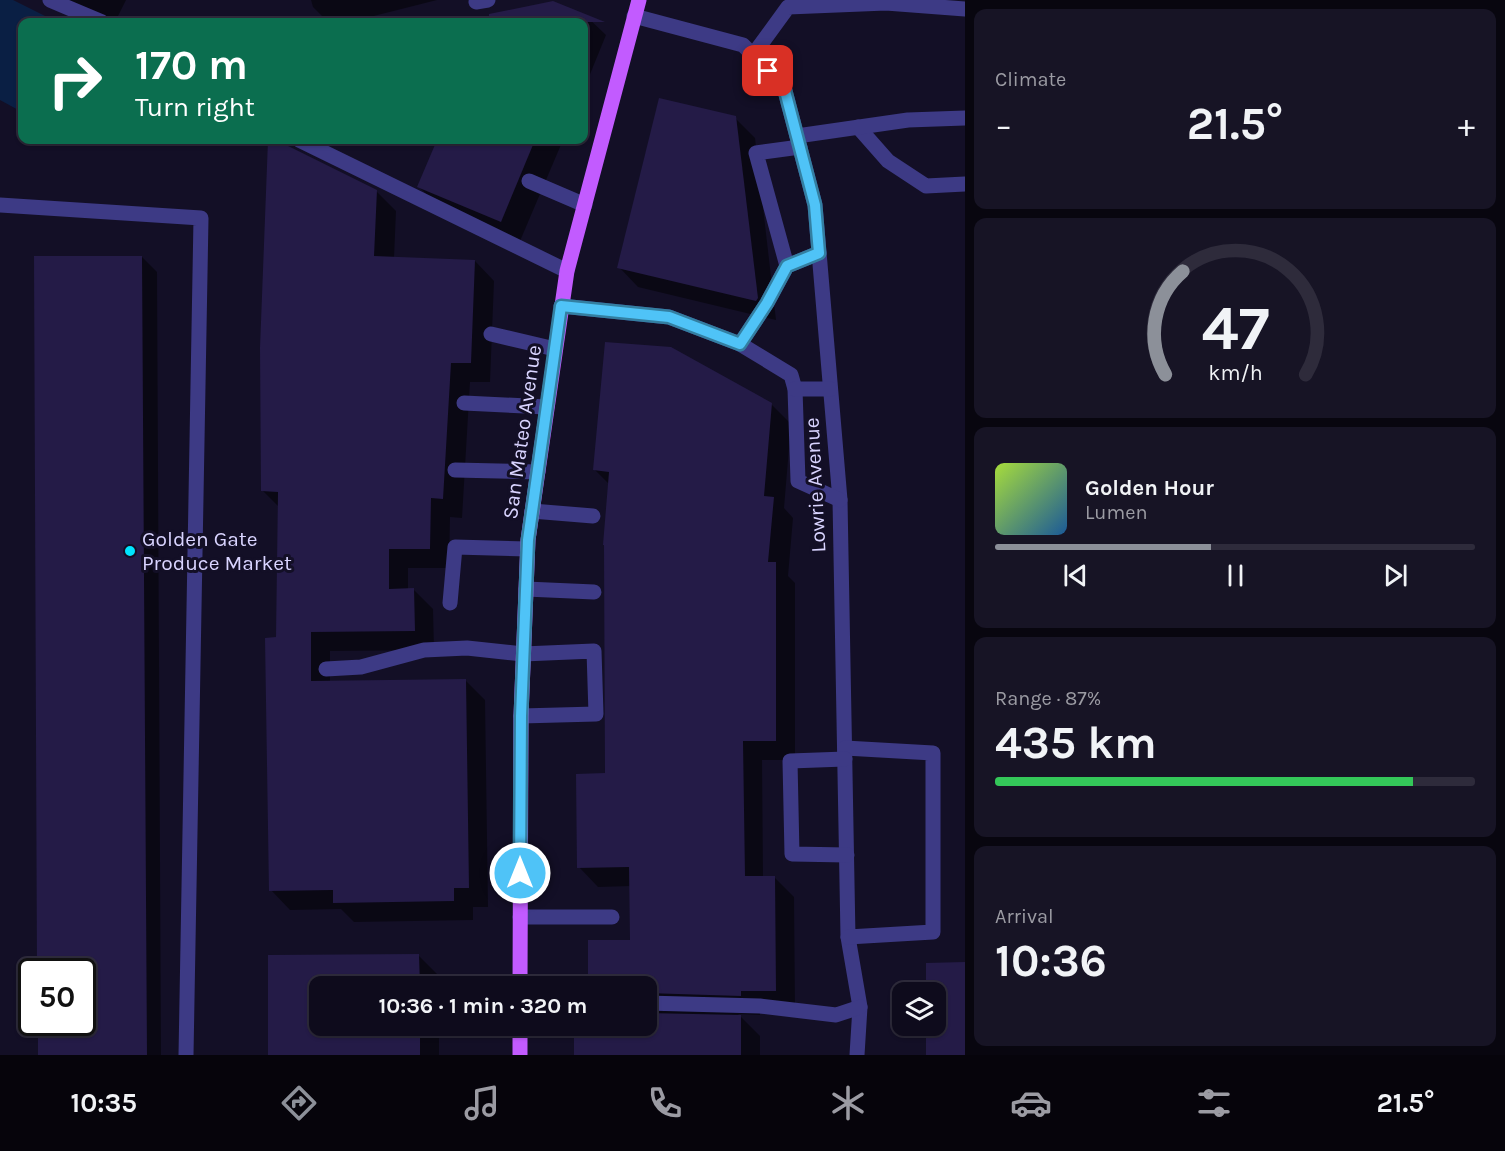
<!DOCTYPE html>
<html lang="en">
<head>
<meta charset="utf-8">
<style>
	body { margin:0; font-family:Karla,sans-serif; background:#171425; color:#f1f3f6; height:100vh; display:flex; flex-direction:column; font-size:22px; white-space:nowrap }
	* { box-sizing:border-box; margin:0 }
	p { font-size:20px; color:#9b9ba3 }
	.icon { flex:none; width:33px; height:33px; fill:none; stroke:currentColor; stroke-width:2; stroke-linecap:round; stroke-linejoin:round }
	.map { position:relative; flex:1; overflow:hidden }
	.panel { display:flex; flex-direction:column; gap:9px; padding:9px; background:#08060f; width:540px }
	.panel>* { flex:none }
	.top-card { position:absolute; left:18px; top:18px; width:570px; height:126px; border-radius:12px; box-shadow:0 2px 4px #0004,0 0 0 2px #2e2b3b; background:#0b6e4f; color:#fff; overflow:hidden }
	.buttons { position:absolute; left:892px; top:982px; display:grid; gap:12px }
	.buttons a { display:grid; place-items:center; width:54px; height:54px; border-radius:12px; background:#0e0b1c; box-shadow:0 2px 4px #0004,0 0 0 2px #2e2b3b; font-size:30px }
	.speed { position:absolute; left:18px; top:958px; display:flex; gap:12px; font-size:30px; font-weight:700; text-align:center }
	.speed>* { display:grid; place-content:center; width:78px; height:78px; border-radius:50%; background:#0e0b1c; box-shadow:0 2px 4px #0004,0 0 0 2px #2e2b3b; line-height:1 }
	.speed .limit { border:3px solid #111; border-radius:9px; background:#fff; color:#111 }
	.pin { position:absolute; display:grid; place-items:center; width:51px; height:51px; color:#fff; margin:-26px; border-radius:12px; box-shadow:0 3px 9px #0006 }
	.me { position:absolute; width:66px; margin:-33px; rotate:0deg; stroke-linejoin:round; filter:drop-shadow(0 0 4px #0008) }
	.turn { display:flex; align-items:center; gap:21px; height:126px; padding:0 18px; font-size:27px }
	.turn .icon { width:78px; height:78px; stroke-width:2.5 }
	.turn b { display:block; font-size:42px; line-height:51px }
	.big { font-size:45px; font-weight:700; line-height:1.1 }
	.panel .widget { flex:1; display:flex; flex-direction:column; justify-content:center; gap:9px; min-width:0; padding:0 21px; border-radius:12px; background:#171425 }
	.panel .dial { align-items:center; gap:0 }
	.dial svg { height:156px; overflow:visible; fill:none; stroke:#2e2b3b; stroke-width:7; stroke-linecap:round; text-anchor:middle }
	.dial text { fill:#f1f3f6; stroke:none }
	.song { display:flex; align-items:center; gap:18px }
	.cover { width:72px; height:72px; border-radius:9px; background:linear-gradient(135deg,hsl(80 70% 55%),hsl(210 70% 35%)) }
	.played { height:6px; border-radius:3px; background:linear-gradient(90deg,#8c9099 45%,#2e2b3b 45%) }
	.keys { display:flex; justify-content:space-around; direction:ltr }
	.heat { display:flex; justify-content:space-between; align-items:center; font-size:33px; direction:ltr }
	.charge { height:9px; border-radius:4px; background:linear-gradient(90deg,#34c759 87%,#2e2b3b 0) }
	.trip { position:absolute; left:309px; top:976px; width:348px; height:60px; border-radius:12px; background:#0e0b1c; box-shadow:0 2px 4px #0004,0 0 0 2px #2e2b3b; font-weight:700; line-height:60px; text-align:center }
	.tabs { display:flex; height:96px; justify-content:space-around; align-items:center; background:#06040b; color:#9b9ba3 }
	.tabs .icon { width:42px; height:42px }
	.tabs .active { color:#8c9099 }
	.tabs b { font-size:27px; color:#f1f3f6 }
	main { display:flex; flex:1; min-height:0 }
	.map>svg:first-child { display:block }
	.water { fill:#0a1f44 }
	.shadow { fill:#0007 }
	.building { fill:#241b47 }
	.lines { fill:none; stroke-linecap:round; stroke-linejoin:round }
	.minor { stroke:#3d3a85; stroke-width:15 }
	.major { stroke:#c25bff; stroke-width:15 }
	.route-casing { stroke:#337fa1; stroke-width:15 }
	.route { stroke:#4fc3f7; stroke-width:10 }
	.poi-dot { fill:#00e5ff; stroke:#130f26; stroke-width:2 }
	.labels { text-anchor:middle; stroke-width:6; stroke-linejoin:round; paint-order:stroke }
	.street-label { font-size:21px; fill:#d9d4ff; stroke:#130f26 }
	.poi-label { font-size:21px; fill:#d9d4ff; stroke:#130f26; text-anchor:start }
</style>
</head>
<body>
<main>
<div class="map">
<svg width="965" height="1055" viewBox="0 0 965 1055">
	<rect width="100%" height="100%" fill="#130f26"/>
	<path class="water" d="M0,0h13l44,22h-35v90l-22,-12z"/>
	<g class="shadow">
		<path d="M49,0h77l-11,22h-11z"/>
		<path d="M311,0h126l-87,22h-22l-15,-15z"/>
		<path d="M490,15l96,1 20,19 -22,54v-67h-96z"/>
		<path d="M735,118l20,20 21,182 -138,-33 -19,-20z"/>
		<path d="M270,140l106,51 20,20 -2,47 81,3 19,20 -4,101h-20l-8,136 -12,-1 -1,51h-41v22h6l19,19 1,41 -104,1v31l135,-2 20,20 3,207h-15v13l-119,2 -13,-13 -51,1 -19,-20 9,-382 -17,-17 -2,-143z"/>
		<path d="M439,140h124l-43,101 -81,-35 -20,-19z"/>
		<path d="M142,257l15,15 4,783h-122v-32h43v-51h-43z"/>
		<path d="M771,404l20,20 -7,84 9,10 -5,58 7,7v177h-33l1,118 11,-1 20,20 1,113h-35v5l-22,-1 22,22v19h-185v-29h71v-39h-56l41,-46v-55l-33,1 -19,-20 27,-92 3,-291 -14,-14z"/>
		<path d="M419,956l19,19 1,12h-119v39h119v29h-169l-1,-98z"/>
	</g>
	<g class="building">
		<path d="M553,1l52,21h-116v-8z"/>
		<path d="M659,98l77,18 22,182 -2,3 -139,-33z"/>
		<path d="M268,140h8l101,50 -3,66 101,4 -4,103h-20l-8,136 -12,-1 -1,51h-41v40l25,-1 1,43 -104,1v49l155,-2 3,209h-15v13l-121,2v-13l-64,1 -4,-253 11,-1 2,-145 -17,-1 -1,-143z"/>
		<path d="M437,140h98l-34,82 -84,-35z"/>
		<path d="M34,256h108l5,799h-109v-32h44v-51h-45z"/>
		<path d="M605,342l66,5 101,56 -8,93 10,1 -6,65h8v179h-33l2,135h30l1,115h-35v5l-95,-3v-6h-58v-47h42l-1,-73 -52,1 -1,-94 29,-1 -1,-228h-1l6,-73 -16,-2z"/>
		<path d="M419,954l1,33h-100v39h100v29h-152v-100z"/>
		<path d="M965,962v93h-39v-29h10v-33h-10v-30z"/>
		<path d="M646,1013l95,2v40h-167v-29h72z"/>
	</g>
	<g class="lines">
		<g class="minor">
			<path d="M50,0l52,22"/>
			<path d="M476,2l12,-2"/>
			<path d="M634,16l109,29 41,42 31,118 25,295 8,437 12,70 -3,48"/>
			<path d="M753,55l35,-48 98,-4 79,6"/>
			<path d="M858,127l30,34 38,25 39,-2"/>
			<path d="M797,136l111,-16 57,-2"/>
			<path d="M299,140l268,131"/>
			<path d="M529,181l56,24"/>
			<path d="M0,205l201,13 -15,837"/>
			<path d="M787,266l-31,-113 44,-6"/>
			<path d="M561,306l108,11 71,27 51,31 4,14 3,92 42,19"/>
			<path d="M491,334l64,15"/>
			<path d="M740,344l27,-41 20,-37 32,-13"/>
			<path d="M795,389h35"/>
			<path d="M464,403l83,4"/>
			<path d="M455,470l83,2"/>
			<path d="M532,511l61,5"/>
			<path d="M526,589l68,3"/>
			<path d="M450,603l5,-56 72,2"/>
			<path d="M326,669l35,-2 63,-17 43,-2 56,6 71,-3 2,63 -75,2"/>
			<path d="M845,748l88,5v179l-85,5"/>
			<path d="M845,759l-55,2 2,93 55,1"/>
			<path d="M520,917h92"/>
			<path d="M646,1003l114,3 76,9 24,-8"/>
		</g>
		<g class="major">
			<path d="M520,987l1,-271 7,-176 39,-269 72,-271"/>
			<path d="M520,1055v-29"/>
		</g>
	</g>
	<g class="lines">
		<defs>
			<path id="route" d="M520,873l1,-157 7,-176 33,-234 108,11 71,27 27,-41 20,-37 32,-13 -4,-48 -31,-118 -16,-16"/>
		</defs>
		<use href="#route" class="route-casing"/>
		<use href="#route" class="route"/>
	</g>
	<circle class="poi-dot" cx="130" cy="551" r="6"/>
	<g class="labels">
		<g class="street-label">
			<text transform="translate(522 432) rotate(-82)" y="7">San Mateo Avenue</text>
			<text transform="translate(815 485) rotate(-93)" y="7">Lowrie Avenue</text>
		</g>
		<g class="poi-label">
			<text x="142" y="546">Golden Gate<tspan x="142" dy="24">Produce Market</tspan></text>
		</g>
	</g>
</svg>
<div class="buttons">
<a><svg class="icon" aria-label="layers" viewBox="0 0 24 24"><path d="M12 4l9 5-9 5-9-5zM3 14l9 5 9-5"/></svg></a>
</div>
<div class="speed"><div class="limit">50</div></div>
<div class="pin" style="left:768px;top:71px;background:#d93025"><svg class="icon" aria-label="arrive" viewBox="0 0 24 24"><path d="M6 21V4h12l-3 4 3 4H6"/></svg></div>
<svg class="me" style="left:520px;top:873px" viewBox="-20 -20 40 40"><circle r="17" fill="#4fc3f7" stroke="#fff" stroke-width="3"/><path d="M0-11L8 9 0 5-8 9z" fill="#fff"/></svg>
<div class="trip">10:36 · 1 min · 320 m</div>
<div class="top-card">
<div class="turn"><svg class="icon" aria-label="right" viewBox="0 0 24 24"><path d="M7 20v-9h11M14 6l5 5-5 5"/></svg><div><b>170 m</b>Turn right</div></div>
</div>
</div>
<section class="panel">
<div class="widget"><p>Climate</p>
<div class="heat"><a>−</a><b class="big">21.5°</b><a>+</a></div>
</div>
<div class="widget dial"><svg viewBox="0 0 100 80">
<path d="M14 69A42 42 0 1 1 86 69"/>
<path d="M14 69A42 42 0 0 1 23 16" stroke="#8c9099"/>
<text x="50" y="56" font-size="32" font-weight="700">47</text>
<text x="50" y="72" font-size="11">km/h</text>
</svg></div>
<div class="widget">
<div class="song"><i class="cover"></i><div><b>Golden Hour</b><p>Lumen</p></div></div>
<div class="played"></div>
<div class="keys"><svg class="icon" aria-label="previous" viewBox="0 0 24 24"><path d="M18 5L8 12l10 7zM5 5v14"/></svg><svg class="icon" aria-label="pause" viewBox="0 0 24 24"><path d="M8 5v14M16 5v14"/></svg><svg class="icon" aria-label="next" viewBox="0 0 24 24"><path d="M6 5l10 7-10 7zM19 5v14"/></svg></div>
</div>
<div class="widget"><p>Range · 87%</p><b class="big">435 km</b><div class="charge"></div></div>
<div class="widget"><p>Arrival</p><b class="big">10:36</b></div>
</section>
</main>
<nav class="tabs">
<b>10:35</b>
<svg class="icon active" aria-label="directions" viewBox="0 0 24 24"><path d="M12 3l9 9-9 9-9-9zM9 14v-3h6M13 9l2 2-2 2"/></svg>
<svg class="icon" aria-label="music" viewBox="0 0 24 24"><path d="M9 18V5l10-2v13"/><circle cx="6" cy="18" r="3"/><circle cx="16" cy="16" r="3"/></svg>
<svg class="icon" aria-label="phone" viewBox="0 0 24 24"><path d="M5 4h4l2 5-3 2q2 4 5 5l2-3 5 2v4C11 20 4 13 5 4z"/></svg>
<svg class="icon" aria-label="climate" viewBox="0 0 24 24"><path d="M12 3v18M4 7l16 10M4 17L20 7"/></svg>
<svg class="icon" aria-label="car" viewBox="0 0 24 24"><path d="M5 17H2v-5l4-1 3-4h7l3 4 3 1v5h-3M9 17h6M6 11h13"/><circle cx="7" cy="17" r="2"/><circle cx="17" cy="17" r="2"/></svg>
<svg class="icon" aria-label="filters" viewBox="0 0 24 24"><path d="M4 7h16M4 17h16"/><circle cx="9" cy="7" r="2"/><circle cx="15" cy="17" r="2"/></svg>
<b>21.5°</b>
</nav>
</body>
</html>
